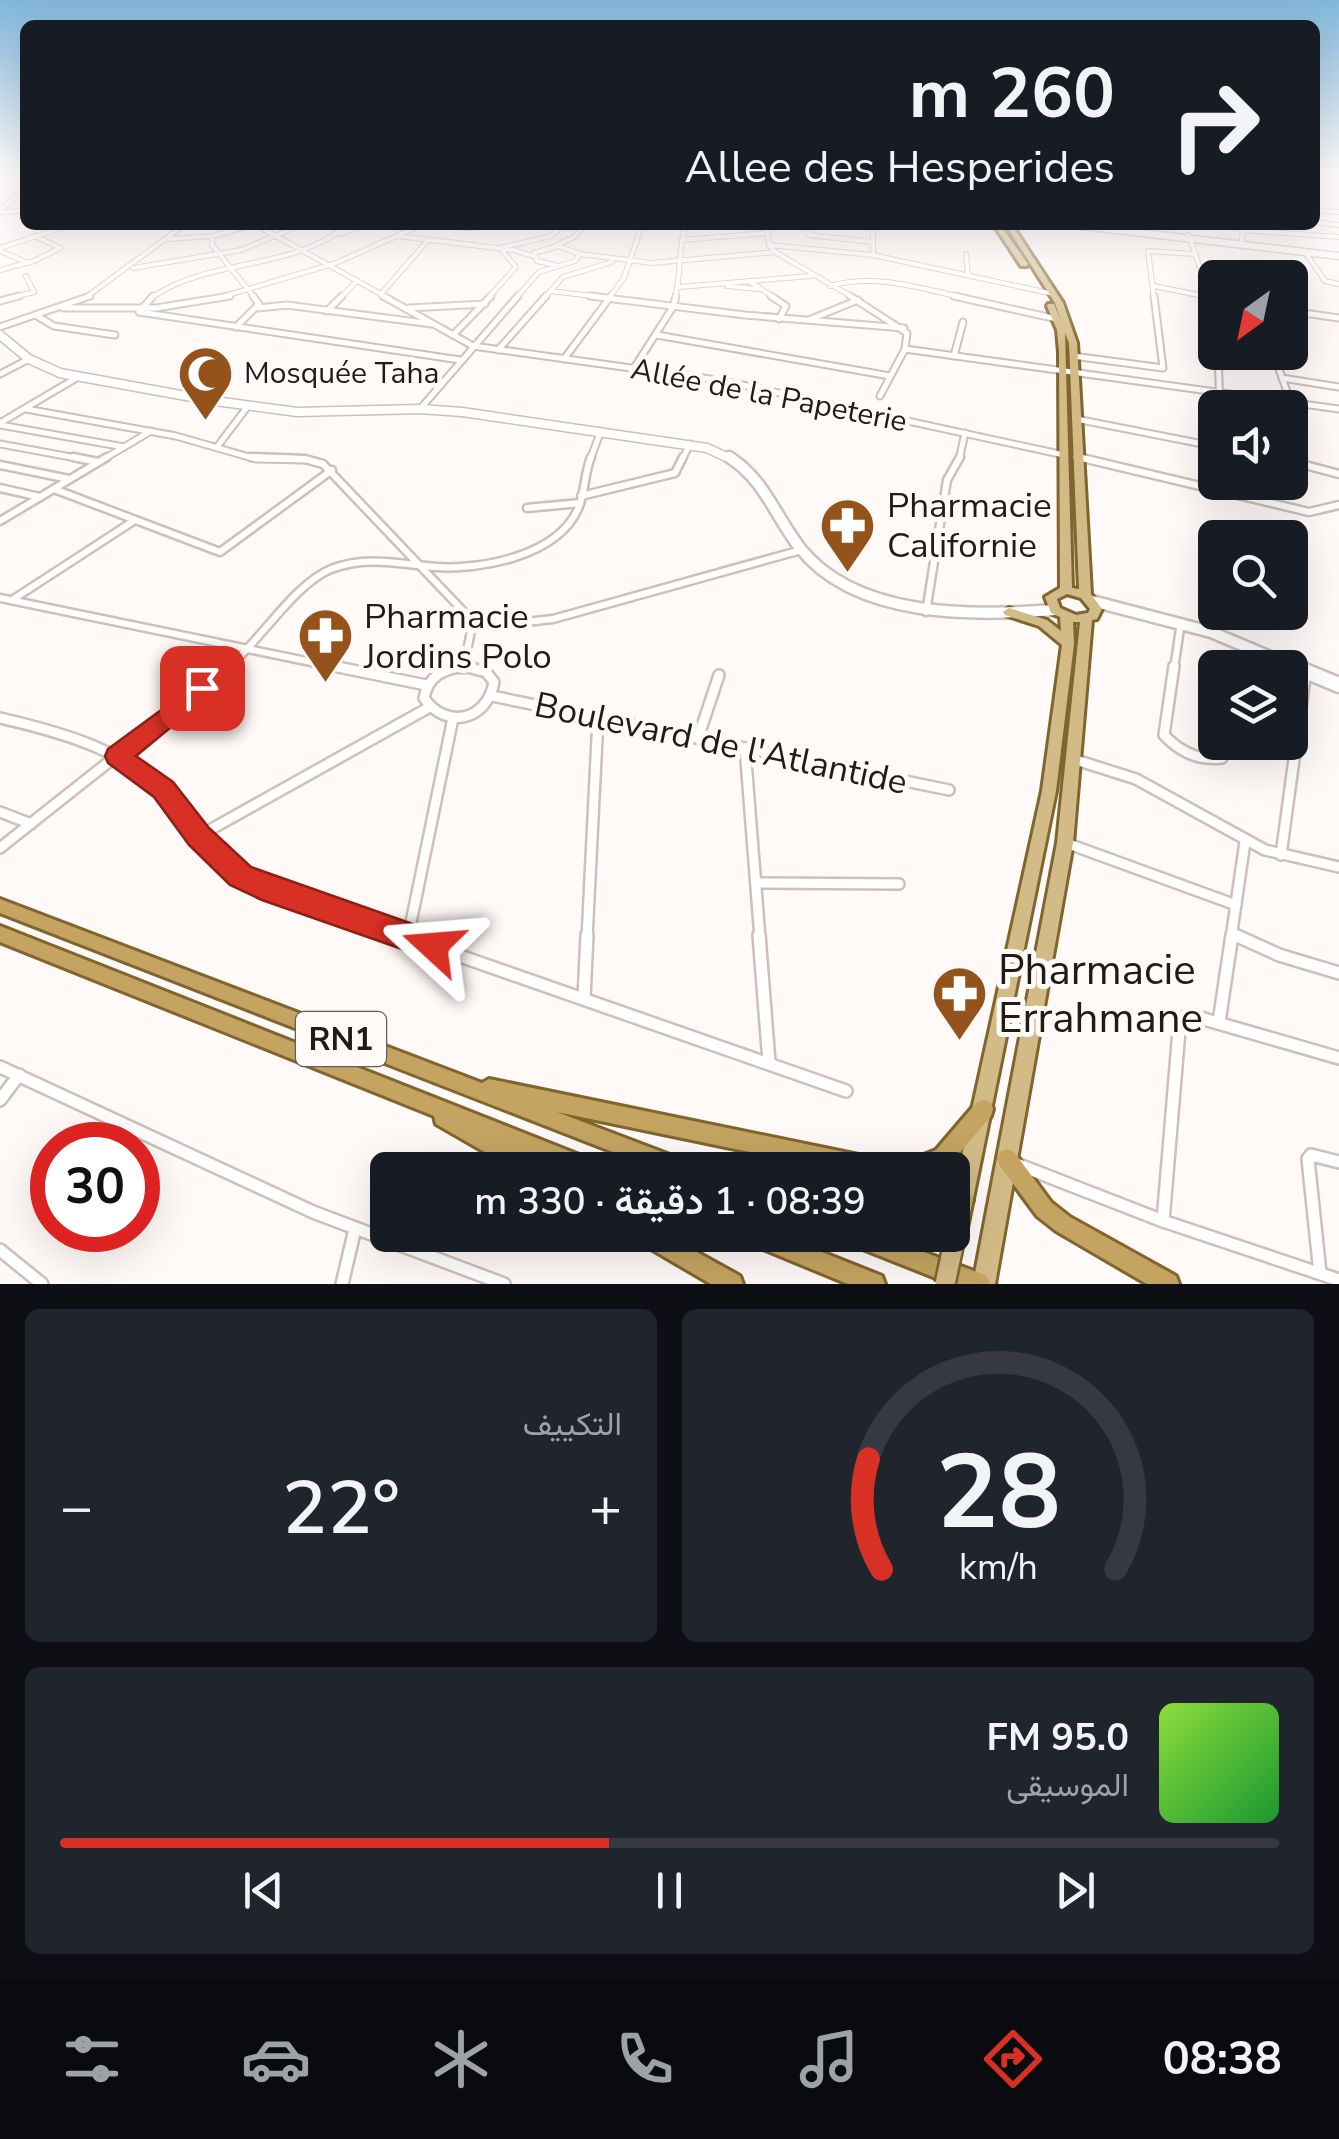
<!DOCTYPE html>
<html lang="ar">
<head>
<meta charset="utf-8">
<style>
	body { margin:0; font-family:"Nunito Sans",Vazirmatn,sans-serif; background:#20242c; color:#f1f3f6; direction:rtl; height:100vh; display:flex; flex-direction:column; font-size:38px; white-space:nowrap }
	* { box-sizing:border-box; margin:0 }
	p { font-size:32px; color:#9ea1a6 }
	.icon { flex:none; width:55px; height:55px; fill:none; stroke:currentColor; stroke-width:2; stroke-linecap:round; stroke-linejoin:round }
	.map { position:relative; height:1284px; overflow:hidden; direction:ltr }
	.side { display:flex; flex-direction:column; gap:25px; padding:25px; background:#0d0f14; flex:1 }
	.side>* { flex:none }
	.banner { position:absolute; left:20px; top:20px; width:1300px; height:210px; border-radius:15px; box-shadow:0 10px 40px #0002; direction:rtl; background:#171b24; color:#f1f3f6; overflow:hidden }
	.needle { width:65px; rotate:213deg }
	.buttons { position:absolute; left:1198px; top:260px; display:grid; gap:20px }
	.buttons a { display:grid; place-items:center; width:110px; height:110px; border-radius:15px; background:#171b24; box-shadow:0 10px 40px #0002; font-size:50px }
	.speed { position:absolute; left:30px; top:1122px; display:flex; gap:20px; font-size:50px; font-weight:700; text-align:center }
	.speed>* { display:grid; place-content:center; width:130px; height:130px; border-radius:50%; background:#171b24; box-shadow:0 10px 40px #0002; line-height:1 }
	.speed .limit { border:15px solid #d22; background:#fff; color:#111 }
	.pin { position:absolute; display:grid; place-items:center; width:85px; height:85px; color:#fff; margin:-42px; border-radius:20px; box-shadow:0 5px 15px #0006 }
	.me { position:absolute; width:110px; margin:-55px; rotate:289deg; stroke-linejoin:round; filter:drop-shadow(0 0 8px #0008) }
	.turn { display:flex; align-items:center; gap:35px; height:210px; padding:0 40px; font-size:45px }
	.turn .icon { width:130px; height:130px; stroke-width:2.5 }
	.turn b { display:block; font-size:70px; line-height:85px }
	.big { font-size:75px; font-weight:600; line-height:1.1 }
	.side .card { flex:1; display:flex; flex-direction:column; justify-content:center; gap:15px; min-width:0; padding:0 35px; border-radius:15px; background:#20242c }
	.side .dial { align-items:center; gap:0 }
	.dial svg { height:260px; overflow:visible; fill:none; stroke:#363941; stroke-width:7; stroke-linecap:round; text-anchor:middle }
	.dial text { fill:#f1f3f6; stroke:none }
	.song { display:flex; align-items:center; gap:30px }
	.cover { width:120px; height:120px; border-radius:15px; background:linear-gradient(135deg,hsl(90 70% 55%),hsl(130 70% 35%)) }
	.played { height:10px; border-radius:5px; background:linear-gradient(90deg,#d93025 45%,#363941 45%) }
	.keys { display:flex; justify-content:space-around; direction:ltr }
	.heat { display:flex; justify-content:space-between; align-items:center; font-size:55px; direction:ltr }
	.side .tiles { flex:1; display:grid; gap:25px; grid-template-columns:1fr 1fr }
	.card:last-child { grid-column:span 2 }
	.trip { position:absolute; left:370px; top:1152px; width:600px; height:100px; border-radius:15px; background:#171b24; box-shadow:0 10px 40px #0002; font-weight:600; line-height:100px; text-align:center; direction:rtl }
	.dock { display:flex; height:160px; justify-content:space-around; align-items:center; background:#090b0e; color:#9ea1a6 }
	.dock .icon { width:70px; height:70px }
	.dock .current { color:#d93025 }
	.dock b { font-size:45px; color:#f1f3f6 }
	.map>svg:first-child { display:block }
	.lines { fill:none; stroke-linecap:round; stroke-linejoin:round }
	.minor-far4-casing { stroke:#cdc0ba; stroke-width:6 }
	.minor-far3-casing { stroke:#cdc0ba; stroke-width:9 }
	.minor-far2-casing { stroke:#cdc0ba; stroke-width:11 }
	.minor-far1-casing { stroke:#cdc0ba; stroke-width:14 }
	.minor-casing { stroke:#cdc0ba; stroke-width:16 }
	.secondary-far3-casing { stroke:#cdc0ba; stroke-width:9 }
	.secondary-far2-casing { stroke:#cdc0ba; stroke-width:11 }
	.secondary-far1-casing { stroke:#cdc0ba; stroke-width:15 }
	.secondary-casing { stroke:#cdc0ba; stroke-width:19 }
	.primary-casing { stroke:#81652e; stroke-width:6 }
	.trunk-casing { stroke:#81652e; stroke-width:6 }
	.minor-far4 { stroke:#fff; stroke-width:4 }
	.minor-far3 { stroke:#fff; stroke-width:5 }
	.minor-far2 { stroke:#fff; stroke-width:6 }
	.minor-far1 { stroke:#fff; stroke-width:9 }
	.minor { stroke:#fff; stroke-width:11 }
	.secondary-far3 { stroke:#fff; stroke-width:6 }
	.secondary-far2 { stroke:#fff; stroke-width:8 }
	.secondary-far1 { stroke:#fff; stroke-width:10 }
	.secondary { stroke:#fff; stroke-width:14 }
	.primary { fill:#d3bb88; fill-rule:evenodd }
	.trunk { fill:#c4a460; fill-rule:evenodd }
	.primary-bridge-casing { stroke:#81652e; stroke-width:24; stroke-linecap:butt }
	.primary-bridge { stroke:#d3bb88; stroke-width:19 }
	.route { fill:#d93025; stroke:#8d1f18; stroke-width:2.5 }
	.labels { text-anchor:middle; stroke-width:10; stroke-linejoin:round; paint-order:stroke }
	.far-poi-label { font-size:30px; fill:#1f1b19; stroke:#fff9f7; text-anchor:start }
	.far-street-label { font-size:30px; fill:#1f1b19; stroke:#fff9f7 }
	.shield { fill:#fff9f7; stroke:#625e5c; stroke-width:2.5 }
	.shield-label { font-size:32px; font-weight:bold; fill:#1f1b19 }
	.poi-label { font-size:35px; fill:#1f1b19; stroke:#fff9f7; text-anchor:start }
	.street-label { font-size:35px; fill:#1f1b19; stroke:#fff9f7 }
	.near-poi-label { font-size:42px; fill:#1f1b19; stroke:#fff9f7; text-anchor:start }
</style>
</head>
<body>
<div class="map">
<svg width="1339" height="1284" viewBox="0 0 1339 1284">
	<rect width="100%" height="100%" fill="#fff9f7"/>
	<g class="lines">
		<defs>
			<g id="minor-far4">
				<path d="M1320,172l19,2"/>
				<path d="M1315,177l24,2"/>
				<path d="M0,178l25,1"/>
				<path d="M1315,185l24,8"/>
				<path d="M0,210l25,-21"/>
				<path d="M1315,210l24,2"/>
				<path d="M0,212l25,-1"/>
				<path d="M1315,222l24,3"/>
				<path d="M256,225l132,73"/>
				<path d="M426,225l46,3 8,-3"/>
				<path d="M767,225l2,20 6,7 79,46"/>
				<path d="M806,225l3,10 64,7"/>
				<path d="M873,225v30"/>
				<path d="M1242,230l97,7"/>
				<path d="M341,234l22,-9"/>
				<path d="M1189,235l21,63"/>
				<path d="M213,236l-1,9 43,53"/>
				<path d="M398,236l115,14 20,6"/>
				<path d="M167,239l46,-3 39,-11"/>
				<path d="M682,240l85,-7"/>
				<path d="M1242,241l1,-16"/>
				<path d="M557,245l17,-8 11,-12"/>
				<path d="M769,245l104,10 181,39"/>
				<path d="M0,248l70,-23"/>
				<path d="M0,251l28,12"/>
				<path d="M1305,252l20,29 14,3"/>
				<path d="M580,254l72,9 123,-11"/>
				<path d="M966,254l2,21"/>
				<path d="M133,268l108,-18 60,-25"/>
				<path d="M1277,269l4,9"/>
				<path d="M0,270l34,-9 26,-13 -25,-12"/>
				<path d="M749,281l26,17"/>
				<path d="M727,286l31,3"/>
				<path d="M830,286c46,-13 89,2 135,12"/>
				<path d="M1154,286l59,12"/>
				<path d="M679,287l132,-11"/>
				<path d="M550,291l60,7"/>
				<path d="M381,294l47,-54"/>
				<path d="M1290,295l2,3"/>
				<path d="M10,298l24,-6 -8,-16"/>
				<path d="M85,298l99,-73"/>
				<path d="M151,298c59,-41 139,-26 197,-73"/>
				<path d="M218,298l118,-35 85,-38"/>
				<path d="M340,298l17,-17"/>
				<path d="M488,298l28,-31 -16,-19 51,-12 12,-11"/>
				<path d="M516,298l23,-26 36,-11 5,-7 -22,-8 -24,7 3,8 18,4"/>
				<path d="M544,298l19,-21 49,-15"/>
				<path d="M609,298l15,-20 18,-53"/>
				<path d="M675,298c7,-27 2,-46 11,-73"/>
				<path d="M1154,298l-6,-47 48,3"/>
			</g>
			<g id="minor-far3">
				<path d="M153,296l-14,16 321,48"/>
				<path d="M383,296l90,50 251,35 340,74"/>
				<path d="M590,296l155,19 159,13"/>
				<path d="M771,296l15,10 -7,13"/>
				<path d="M850,296l57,37 -2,16 -25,47"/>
				<path d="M954,296l103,23"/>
				<path d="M1203,296l10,2"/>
				<path d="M1209,296l6,37"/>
				<path d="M1290,296l9,16"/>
				<path d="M0,301l19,-5"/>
				<path d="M63,308h93l74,-12"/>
				<path d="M258,308l29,-3 145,19"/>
				<path d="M409,308l76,-4"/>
				<path d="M327,311l15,-15"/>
				<path d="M1290,311l49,7"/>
				<path d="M37,316l17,10 61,9"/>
				<path d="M811,319l47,-19"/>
				<path d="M0,327l90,-31"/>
				<path d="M236,327l23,-23 -6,-8"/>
				<path d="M453,335l38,-39"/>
				<path d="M657,335l233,41"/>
				<path d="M905,349l434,60"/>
				<path d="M498,350l48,-54"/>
				<path d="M1218,352l2,56"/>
				<path d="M1273,352l18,51"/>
				<path d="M954,356l9,-34"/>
				<path d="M1073,356l90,12 -9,-72"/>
				<path d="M564,359l47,-63"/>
				<path d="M634,368l39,-61 3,-11"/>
				<path d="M0,374l29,-15"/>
				<path d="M1282,378l57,9"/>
				<path d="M26,409l150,27 80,23 53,1"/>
				<path d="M420,409l98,-113"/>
				<path d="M1076,419l137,27"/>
				<path d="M0,423l78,-46"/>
				<path d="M0,425l124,22"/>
				<path d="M0,444l87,16"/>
				<path d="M217,447l31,-41"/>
				<path d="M1076,457l13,3"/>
				<path d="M102,460l49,-29"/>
				<path d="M590,460l11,-29"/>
				<path d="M682,460l8,-16"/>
				<path d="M959,460l6,-27"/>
				<path d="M1210,460l5,-25"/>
			</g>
			<g id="minor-far2">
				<path d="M73,457l25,5"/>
				<path d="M251,457l54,2 18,5 141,148 7,19 -7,35"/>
				<path d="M1078,457l231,55 30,-7"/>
				<path d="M1290,461l49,13"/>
				<path d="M0,465l69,14"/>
				<path d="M1205,487l6,-30"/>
				<path d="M0,488l40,9"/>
				<path d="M54,489l166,63 112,-82"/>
				<path d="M581,496l94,-23 8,-16"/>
				<path d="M527,508l53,-5"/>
				<path d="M0,521l107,-64"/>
				<path d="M0,598l345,71"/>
				<path d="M12,600l123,-80"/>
				<path d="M926,612l21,-132 13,-23"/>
				<path d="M470,621l46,2 37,-4 248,-69"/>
				<path d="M1247,668l5,-20"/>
				<path d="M226,669c34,-27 67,-84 105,-100 36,-14 68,-5 105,-2 45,3 121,-11 142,-58 7,-15 6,-35 13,-52"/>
				<path d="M450,669h23"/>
				<path d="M1174,669l7,-47"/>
			</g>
			<g id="minor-far1">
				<path d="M333,666l93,19"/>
				<path d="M464,666c-21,3 -36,10 -40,32 22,32 63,23 70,-16l-8,-10 -22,-6"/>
				<path d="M1174,666l-10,69c16,17 35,26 58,23l6,-16"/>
				<path d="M492,696l457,94"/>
				<path d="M0,718c65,15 130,33 176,85 22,24 39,54 67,73 40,27 116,45 164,62"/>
				<path d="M698,738l21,-63"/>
				<path d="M745,748l15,190"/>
				<path d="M1076,760l60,19 129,71 74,17"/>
				<path d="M0,812l31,12"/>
				<path d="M199,836l229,-128"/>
				<path d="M1066,843l170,62"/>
				<path d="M0,848l230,-182"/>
				<path d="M1281,855l25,-184"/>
				<path d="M757,883l142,1"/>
				<path d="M1232,934l8,4"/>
				<path d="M408,937l45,-219"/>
				<path d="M587,938l11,-220"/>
				<path d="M1231,938l14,-96"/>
			</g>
			<g id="minor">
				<path d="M400,935l446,156"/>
				<path d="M759,935l10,127"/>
				<path d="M1235,935l44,20 60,18"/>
				<path d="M584,998l3,-63"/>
				<path d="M1219,1022l13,-87"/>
				<path d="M0,1067l313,145 191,72"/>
				<path d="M0,1100l19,-25"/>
				<path d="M1019,1165l144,56 176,59"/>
				<path d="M1163,1221l17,-202 10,-4 149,43"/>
				<path d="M0,1250l42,34"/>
				<path d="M1320,1273l-12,-114 3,-4 28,7"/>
				<path d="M342,1284l13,-55"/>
			</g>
			<path id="secondary-far3" d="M1074,225l265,31"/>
			<path id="secondary-far2" d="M0,335l29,24 31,14 148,27 89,12 123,-3 42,3 245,36 26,12"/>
			<g id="secondary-far1">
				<path d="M729,457c36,23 46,59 71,91 56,71 175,68 255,62"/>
				<path d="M1092,601l119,31 88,37"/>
			</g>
			<path id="secondary" d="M1293,666l46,19"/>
			<g id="primary">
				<path d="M994,225h6l28,39 -1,2h-6z"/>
				<path d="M1006,225h6l51,78 14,40 14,251 11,15 -5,10 -5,1 -19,223 -78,441h-22l84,-441 23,-221h-7l1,22 -18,147 -89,437 -3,7 -7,3 -7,-3h2v-34l90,-410 20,-146 -23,-19 -34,-11 -2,-3 6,-4 38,12 14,11 -1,-14 -9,-4 -6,-16 15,-9 -1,-236 -2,-22 -10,-24 1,-2h6l7,17 -6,-18zM1065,333l4,10 10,246 -7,-1zM1067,594l14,4 9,11 -2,4 -12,2 -16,-7 -3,-9z"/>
			</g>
			<g id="trunk">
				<path d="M0,899l482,184 7,-4 394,81 7,3 3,7h-57l-279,-58 134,51 3,7h-35l-659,-257z"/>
				<path d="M0,926l592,234 7,3 3,7h-35l-44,-18 19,11 3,7h-29l-80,-46 -2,-8 -434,-174z"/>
				<path d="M984,1100l7,2 2,7 -2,7 -41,48 -15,6h-34l3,-7 32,-13 41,-48z"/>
				<path d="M1007,1149l7,3 37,50 19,15 106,59 3,8h-32l-91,-53 -19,-15 -37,-50 -3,-7 3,-7z"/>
				<path d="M952,1185l18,8 3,7 -3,7 -7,3 -11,-4z"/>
				<path d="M636,1235h30l74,41 3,8h-32l-72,-42z"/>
				<path d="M743,1235h36l103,41 3,8h-37l-102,-42z"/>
				<path d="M842,1235h37l108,41 3,8h-39l-106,-42z"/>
			</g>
		</defs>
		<use href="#minor-far4" class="minor-far4-casing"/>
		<use href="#minor-far3" class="minor-far3-casing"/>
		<use href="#minor-far2" class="minor-far2-casing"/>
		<use href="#minor-far1" class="minor-far1-casing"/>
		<use href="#minor" class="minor-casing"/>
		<use href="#secondary-far3" class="secondary-far3-casing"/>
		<use href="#secondary-far2" class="secondary-far2-casing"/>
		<use href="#secondary-far1" class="secondary-far1-casing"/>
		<use href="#secondary" class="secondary-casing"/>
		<use href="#primary" class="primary-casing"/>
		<use href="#trunk" class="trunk-casing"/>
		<use href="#minor-far4" class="minor-far4"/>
		<use href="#minor-far3" class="minor-far3"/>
		<use href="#minor-far2" class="minor-far2"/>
		<use href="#minor-far1" class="minor-far1"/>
		<use href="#minor" class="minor"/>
		<use href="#secondary-far3" class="secondary-far3"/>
		<use href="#secondary-far2" class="secondary-far2"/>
		<use href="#secondary-far1" class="secondary-far1"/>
		<use href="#secondary" class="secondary"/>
		<use href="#primary" class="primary"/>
		<use href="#trunk" class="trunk"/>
		<defs>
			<path id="primary-bridge" d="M945,1284l12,-56"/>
		</defs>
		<use href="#primary-bridge" class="primary-bridge-casing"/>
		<use href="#primary-bridge" class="primary-bridge"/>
	</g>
	<linearGradient id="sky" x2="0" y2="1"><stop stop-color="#80b6db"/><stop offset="0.49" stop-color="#fffcfb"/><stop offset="1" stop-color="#fffcfb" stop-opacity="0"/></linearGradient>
	<rect width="1339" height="352" fill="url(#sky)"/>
	<path class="route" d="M202,680l12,8 -4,7 -74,61 37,26 36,46 42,39 193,68 4,11 -4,10 -11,4 -171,-60 -32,-15 -41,-40 -35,-48 -46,-34 -3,-7 3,-7z"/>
	<defs>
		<symbol id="mosque-pin" viewBox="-11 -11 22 30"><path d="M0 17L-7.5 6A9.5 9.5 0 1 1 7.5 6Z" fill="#93531b" stroke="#fff9f7"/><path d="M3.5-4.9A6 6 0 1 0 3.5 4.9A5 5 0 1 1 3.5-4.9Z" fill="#fff"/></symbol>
		<symbol id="pharmacy-pin" viewBox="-11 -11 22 30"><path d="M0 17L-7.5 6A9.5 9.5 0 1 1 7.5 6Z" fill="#93531b" stroke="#fff9f7"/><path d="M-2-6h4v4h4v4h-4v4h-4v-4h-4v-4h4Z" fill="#fff"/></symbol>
	</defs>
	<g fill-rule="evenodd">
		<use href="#mosque-pin" x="174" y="342" width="63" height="86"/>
		<use href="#pharmacy-pin" x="816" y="494" width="63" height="86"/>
		<use href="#pharmacy-pin" x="294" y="604" width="63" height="86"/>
		<use href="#pharmacy-pin" x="928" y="962" width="63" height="86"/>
	</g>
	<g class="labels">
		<g class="far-poi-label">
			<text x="244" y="383">Mosquée Taha</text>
		</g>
		<g class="far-street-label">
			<text transform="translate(769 395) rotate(11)" y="10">Allée de la Papeterie</text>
		</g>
		<rect class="shield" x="296" y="1012" width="90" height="54" rx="8"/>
		<g class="shield-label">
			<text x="341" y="1050">RN1</text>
		</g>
		<g class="poi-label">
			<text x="887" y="517">Pharmacie<tspan x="887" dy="40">Californie</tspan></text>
			<text x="364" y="628">Pharmacie<tspan x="364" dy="40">Jordins Polo</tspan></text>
		</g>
		<g class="street-label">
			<text transform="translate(721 743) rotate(12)" y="12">Boulevard de l'Atlantide</text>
		</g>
		<g class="near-poi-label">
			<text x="998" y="984">Pharmacie<tspan x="998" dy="48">Errahmane</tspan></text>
		</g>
	</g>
</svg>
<div class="buttons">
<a><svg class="needle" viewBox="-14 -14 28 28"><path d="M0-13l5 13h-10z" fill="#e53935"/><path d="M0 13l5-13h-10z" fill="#9ea1a6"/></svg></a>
<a><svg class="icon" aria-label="sound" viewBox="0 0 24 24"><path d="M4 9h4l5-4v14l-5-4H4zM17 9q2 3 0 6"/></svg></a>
<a><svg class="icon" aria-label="search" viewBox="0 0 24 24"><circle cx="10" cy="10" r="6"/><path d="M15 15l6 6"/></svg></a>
<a><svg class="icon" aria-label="layers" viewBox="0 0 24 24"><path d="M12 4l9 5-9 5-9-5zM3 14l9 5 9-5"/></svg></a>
</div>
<div class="speed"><div class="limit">30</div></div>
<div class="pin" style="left:202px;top:688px;background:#d93025"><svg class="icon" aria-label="arrive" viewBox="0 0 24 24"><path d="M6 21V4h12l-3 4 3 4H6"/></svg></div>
<svg class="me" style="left:433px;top:946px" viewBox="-20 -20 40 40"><path d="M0-17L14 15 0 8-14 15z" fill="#d93025" stroke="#fff" stroke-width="4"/></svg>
<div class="trip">08:39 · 1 دقيقة · 330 m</div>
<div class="banner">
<div class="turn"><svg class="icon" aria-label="right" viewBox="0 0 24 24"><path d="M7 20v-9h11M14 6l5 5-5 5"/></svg><div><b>260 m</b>Allee des Hesperides</div></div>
</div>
</div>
<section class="side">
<div class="tiles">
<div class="card dial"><svg viewBox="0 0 100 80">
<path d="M14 69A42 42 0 1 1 86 69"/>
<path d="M14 69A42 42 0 0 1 10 35" stroke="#d93025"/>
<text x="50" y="56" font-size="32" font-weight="700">28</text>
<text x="50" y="72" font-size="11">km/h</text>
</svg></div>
<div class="card"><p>التكييف</p>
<div class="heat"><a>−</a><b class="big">22°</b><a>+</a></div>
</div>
<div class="card">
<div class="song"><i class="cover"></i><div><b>95.0 FM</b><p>الموسيقى</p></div></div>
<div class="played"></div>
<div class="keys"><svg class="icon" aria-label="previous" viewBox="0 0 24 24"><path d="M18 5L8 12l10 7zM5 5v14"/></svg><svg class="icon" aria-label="pause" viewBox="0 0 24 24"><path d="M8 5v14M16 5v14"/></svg><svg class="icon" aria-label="next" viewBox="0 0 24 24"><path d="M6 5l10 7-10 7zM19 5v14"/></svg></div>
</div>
</div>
</section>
<nav class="dock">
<b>08:38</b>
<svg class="icon current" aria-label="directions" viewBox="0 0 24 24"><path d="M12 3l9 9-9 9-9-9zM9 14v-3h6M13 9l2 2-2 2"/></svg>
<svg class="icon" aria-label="music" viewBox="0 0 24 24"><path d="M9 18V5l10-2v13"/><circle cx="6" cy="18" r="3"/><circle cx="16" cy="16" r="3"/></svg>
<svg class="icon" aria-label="phone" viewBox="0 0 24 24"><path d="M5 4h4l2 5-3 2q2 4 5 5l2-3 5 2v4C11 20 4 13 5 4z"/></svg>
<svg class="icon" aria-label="climate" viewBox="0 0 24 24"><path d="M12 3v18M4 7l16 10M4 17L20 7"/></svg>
<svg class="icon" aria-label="car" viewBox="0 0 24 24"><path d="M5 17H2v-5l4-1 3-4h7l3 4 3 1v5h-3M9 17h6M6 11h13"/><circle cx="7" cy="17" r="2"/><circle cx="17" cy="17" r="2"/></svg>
<svg class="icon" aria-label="filters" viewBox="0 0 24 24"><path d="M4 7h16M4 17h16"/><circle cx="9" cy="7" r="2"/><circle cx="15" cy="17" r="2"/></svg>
</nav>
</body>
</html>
